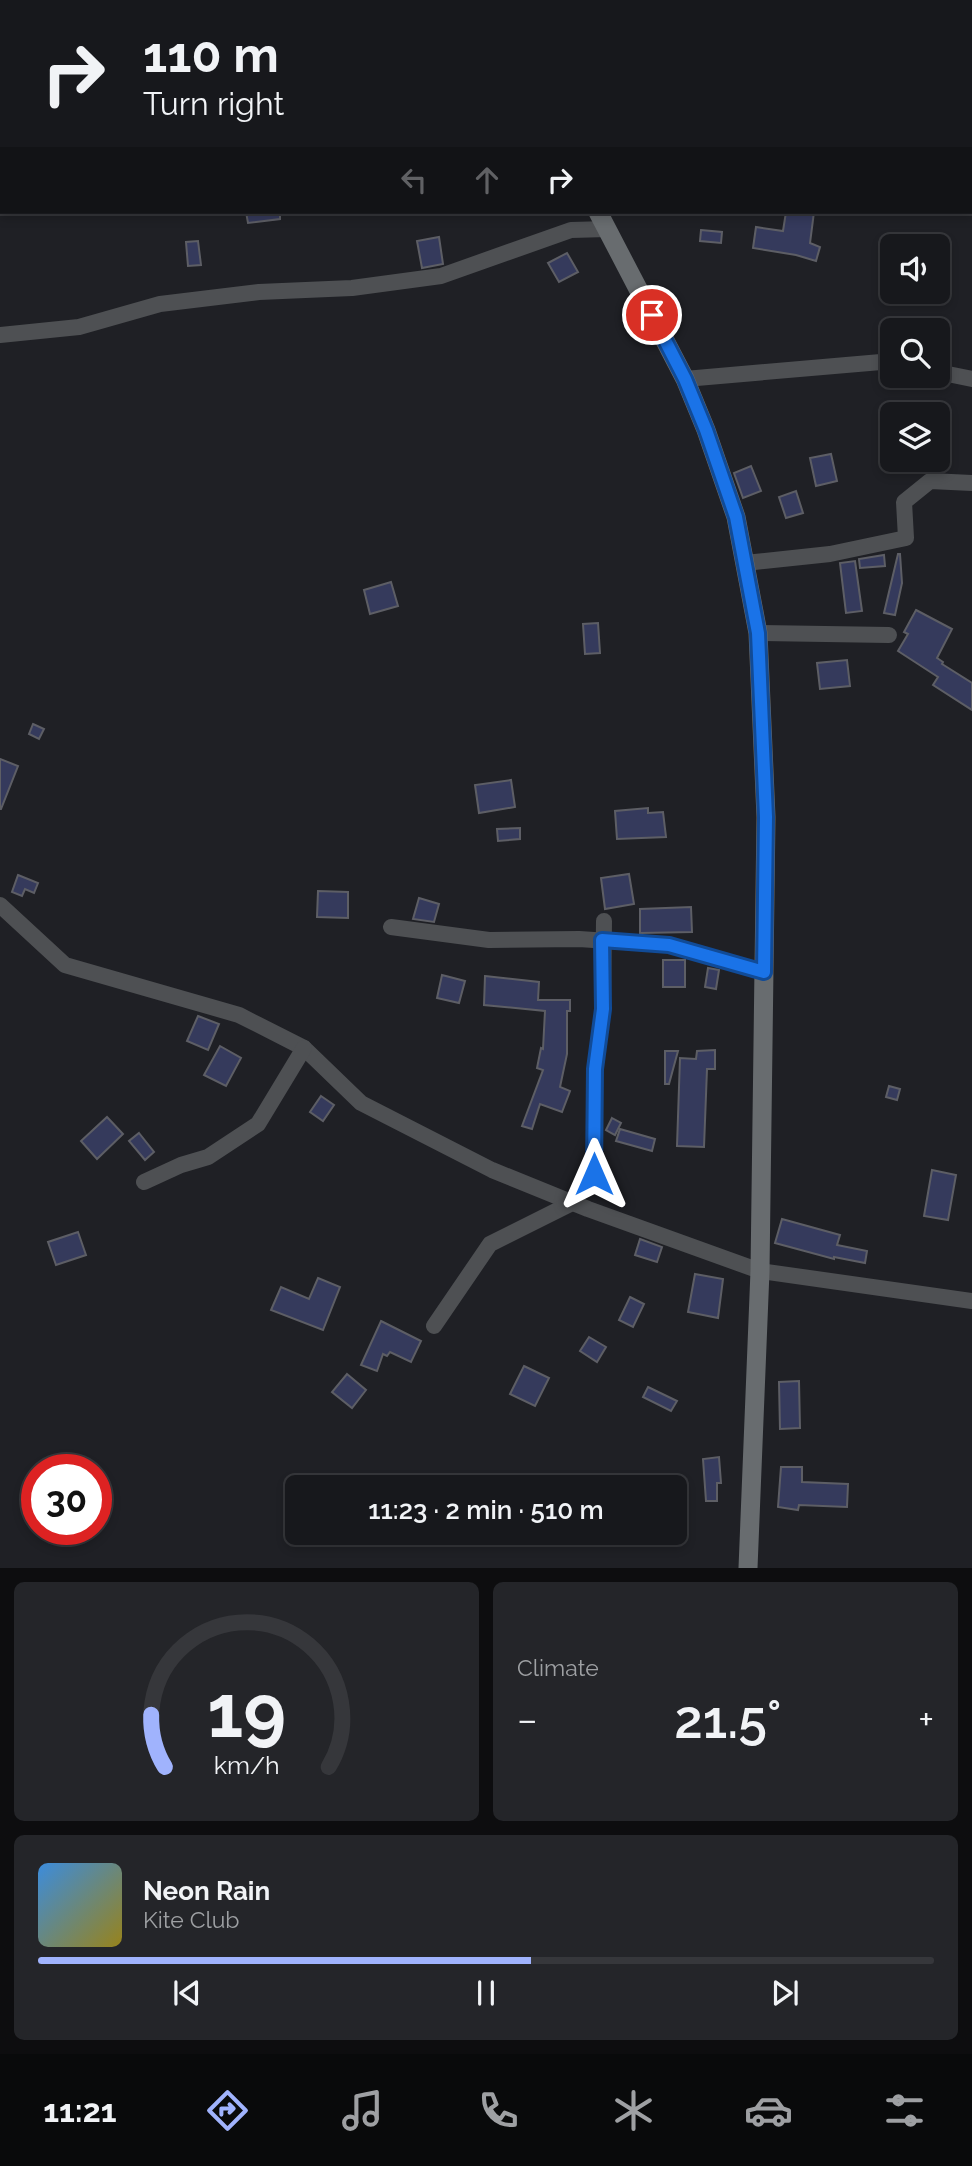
<!DOCTYPE html>
<html lang="en">
<head>
<meta charset="utf-8">
<style>
	body { margin:0; font-family:Raleway,sans-serif; background:#242529; color:#f1f3f6; height:100vh; display:flex; flex-direction:column; font-size:26px; white-space:nowrap }
	* { box-sizing:border-box; margin:0 }
	p { font-size:23px; color:#9ea0a3 }
	.icon { flex:none; width:38px; height:38px; fill:none; stroke:currentColor; stroke-width:2; stroke-linecap:round; stroke-linejoin:round }
	.map { position:relative; height:1568px; overflow:hidden }
	.details { display:flex; flex-direction:column; gap:14px; padding:14px; background:#0d0d0f; flex:1 }
	.details>* { flex:none }
	.guide { position:absolute; left:0px; top:0px; width:973px; height:214px; box-shadow:0 4px 10px #0003,0 0 0 2px #36373b; background:#17181c; color:#f1f3f6; overflow:hidden }
	.controls { position:absolute; left:880px; top:234px; display:grid; gap:14px }
	.controls a { display:grid; place-items:center; width:70px; height:70px; border-radius:10px; background:#17181c; box-shadow:0 4px 10px #0003,0 0 0 2px #36373b; font-size:35px }
	.speed { position:absolute; left:21px; top:1454px; display:flex; gap:14px; font-size:35px; font-weight:700; text-align:center }
	.speed>* { display:grid; place-content:center; width:91px; height:91px; border-radius:50%; background:#17181c; box-shadow:0 4px 10px #0003,0 0 0 2px #36373b; line-height:1 }
	.speed .limit { border:10px solid #d22; background:#fff; color:#111 }
	.pin { position:absolute; display:grid; place-items:center; width:60px; height:60px; color:#fff; margin:-30px; border:4px solid #fff; border-radius:50%; box-shadow:0 2px 7px #0007 }
	.me { position:absolute; width:77px; margin:-38px; rotate:0deg; stroke-linejoin:round; filter:drop-shadow(0 0 5px #0008) }
	.turn { display:flex; align-items:center; gap:24px; height:147px; padding:0 28px; font-size:32px }
	.turn .icon { width:91px; height:91px; stroke-width:2.5 }
	.turn b { display:block; font-size:49px; line-height:60px }
	.lanes { display:flex; align-items:center; height:66px; padding:0 28px; background:#0003; justify-content:center; gap:35px; direction:ltr }
	.lanes .off { opacity:.35 }
	.big { font-size:52px; font-weight:600; line-height:1.1 }
	.details .card { flex:1; display:flex; flex-direction:column; justify-content:center; gap:10px; min-width:0; padding:0 24px; border-radius:10px; background:#242529 }
	.details .dial { align-items:center; gap:0 }
	.dial svg { height:182px; overflow:visible; fill:none; stroke:#36373b; stroke-width:7; stroke-linecap:round; text-anchor:middle }
	.dial text { fill:#f1f3f6; stroke:none }
	.song { display:flex; align-items:center; gap:21px }
	.cover { width:84px; height:84px; border-radius:10px; background:linear-gradient(135deg,hsl(210 70% 55%),hsl(50 70% 35%)) }
	.played { height:7px; border-radius:4px; background:linear-gradient(90deg,#a0b3fd 55%,#36373b 55%) }
	.keys { display:flex; justify-content:space-around; direction:ltr }
	.heat { display:flex; justify-content:space-between; align-items:center; font-size:38px; direction:ltr }
	.details .tiles { flex:1; display:grid; gap:14px; grid-template-columns:1fr 1fr }
	.card:last-child { grid-column:span 2 }
	.trip { position:absolute; left:285px; top:1475px; width:402px; height:70px; border-radius:10px; background:#17181c; box-shadow:0 4px 10px #0003,0 0 0 2px #36373b; font-weight:600; line-height:70px; text-align:center }
	.dock { display:flex; height:112px; justify-content:space-around; align-items:center; background:#090a0b; color:#9ea0a3 }
	.dock .icon { width:49px; height:49px }
	.dock .on { color:#a0b3fd }
	.dock b { font-size:32px; color:#f1f3f6 }
	.map>svg:first-child { display:block }
	.building { fill:#353a5c; stroke:#5d5e65; stroke-width:2 }
	.lines { fill:none; stroke-linecap:round; stroke-linejoin:round }
	.minor { stroke:#4e5053; stroke-width:16 }
	.secondary { stroke:#686c6f; stroke-width:19 }
	.route-casing { stroke:#114b97; stroke-width:18 }
	.route { stroke:#1a73e8; stroke-width:12 }
</style>
</head>
<body>
<div class="map">
<svg width="972" height="1568" viewBox="0 0 972 1568">
	<rect width="100%" height="100%" fill="#1f2025"/>
	<g class="building">
		<path d="M246,212h34v7l-32,4z"/>
		<path d="M786,212h28l-4,31 10,4 -4,14 -20,-6 -43,-7 3,-21 27,4z"/>
		<path d="M701,230l21,2 -1,11 -21,-2z"/>
		<path d="M439,237l4,27 -21,4 -5,-27z"/>
		<path d="M198,241l3,24 -13,1 -2,-24z"/>
		<path d="M567,253l11,19 -19,10 -11,-19z"/>
		<path d="M831,454l6,27 -21,5 -6,-28z"/>
		<path d="M751,466l10,25 -18,7 -9,-25z"/>
		<path d="M796,491l7,22 -17,5 -7,-21z"/>
		<path d="M898,554h2l2,29 -7,32 -11,-2z"/>
		<path d="M884,555l1,11 -25,2 -1,-9z"/>
		<path d="M855,561l7,50 -16,2 -6,-50z"/>
		<path d="M391,582l7,24 -28,8 -6,-24z"/>
		<path d="M916,610l36,19 -15,29 6,4 -1,2 30,19v27l-39,-25 5,-8 -40,-26 10,-17 -4,-2z"/>
		<path d="M598,623l2,30 -15,1 -2,-30z"/>
		<path d="M847,660l3,26 -30,3 -3,-26z"/>
		<path d="M33,724l11,5 -5,10 -10,-5z"/>
		<path d="M0,759l18,7 -17,43h-1z"/>
		<path d="M511,780l4,27 -36,6 -4,-28z"/>
		<path d="M648,808v5l15,-1 3,25 -49,2 -2,-28z"/>
		<path d="M520,828v11l-22,2 -1,-12z"/>
		<path d="M629,874l5,30 -29,5 -4,-31z"/>
		<path d="M18,875l20,8 -4,10 -9,-4 -3,7 -10,-4z"/>
		<path d="M318,891l30,1v26l-31,-1z"/>
		<path d="M419,898l20,6 -5,18 -21,-3z"/>
		<path d="M691,907l1,25 -52,1v-24z"/>
		<rect x="663" y="960" width="22" height="27"/>
		<path d="M708,968l11,2 -3,19 -11,-2z"/>
		<path d="M442,975l23,6 -6,22 -22,-5z"/>
		<path d="M485,976l54,6 -1,18h32v11h-3v43l-7,33 10,4 -8,21 -22,-8 -8,25 -10,-3 21,-56 -6,-2 4,-20 2,1 2,-38 -61,-6z"/>
		<path d="M198,1016l21,8 -11,26 -21,-9z"/>
		<path d="M220,1046l21,12 -15,28 -22,-11z"/>
		<path d="M715,1050v19h-8l-3,78 -27,-1 3,-88 16,1 1,-8z"/>
		<path d="M665,1051h13l-9,33h-4z"/>
		<path d="M889,1086l11,3 -3,11 -11,-3z"/>
		<path d="M321,1096l13,9 -11,16 -13,-9z"/>
		<path d="M107,1117l16,17 -26,25 -16,-18z"/>
		<path d="M612,1118l9,5 -6,12 -9,-5z"/>
		<path d="M620,1129l35,10 -3,12 -36,-10z"/>
		<path d="M139,1133l15,19 -9,8 -16,-19z"/>
		<path d="M932,1170l24,5 -8,45 -24,-4z"/>
		<path d="M782,1219l58,16 -3,10 30,6 -2,12 -31,-6v2l-59,-16z"/>
		<path d="M78,1232l8,23 -30,10 -8,-23z"/>
		<path d="M640,1239l22,8 -5,15 -22,-7z"/>
		<path d="M695,1274l28,5 -5,39 -30,-6z"/>
		<path d="M318,1278l22,9 -17,43 -52,-20 10,-23 28,12z"/>
		<path d="M630,1297l14,7 -11,23 -14,-7z"/>
		<path d="M381,1321l40,20 -10,21 -21,-10 -3,4 -4,-2 -6,17 -16,-6z"/>
		<path d="M589,1337l17,10 -9,15 -17,-11z"/>
		<path d="M524,1366l25,12 -14,28 -25,-12z"/>
		<path d="M347,1374l19,16 -14,18 -20,-16z"/>
		<path d="M799,1381l1,47 -20,1 -1,-47z"/>
		<path d="M648,1387l29,14 -6,10 -28,-14z"/>
		<path d="M719,1457l2,26h-4v18h-11l-3,-42z"/>
		<path d="M781,1467h21v15l46,2 -1,23 -48,-2 -1,5 -20,-3z"/>
	</g>
	<g class="lines">
		<g class="minor">
			<path d="M0,335l79,-8 81,-23 99,-12 93,-4 89,-12 130,-46 36,-1"/>
			<path d="M938,372l34,7"/>
			<path d="M685,379l196,-17 11,2"/>
			<path d="M745,563l85,-9 76,-16 -2,-36 26,-21 42,2"/>
			<path d="M758,633l131,2"/>
			<path d="M0,905l65,60 174,50 65,33 57,55 131,67 96,39 172,62 212,30"/>
			<path d="M391,927l98,13 90,-1 90,6 95,27"/>
			<path d="M144,1182l37,-17 27,-8 50,-33 46,-76"/>
			<path d="M434,1326l56,-82 82,-41 22,-29 1,-105 8,-60 1,-88"/>
		</g>
		<g class="secondary">
			<path d="M541,0v2"/>
			<path d="M598,212l87,167 21,51 30,87 22,116 8,184 -6,454 -12,297"/>
		</g>
	</g>
	<g class="lines">
		<defs>
			<path id="route" d="M594,1174l1,-105 8,-60 -1,-69 67,5 95,27 2,-155 -8,-184 -22,-116 -30,-87 -21,-51 -33,-64"/>
		</defs>
		<use href="#route" class="route-casing"/>
		<use href="#route" class="route"/>
	</g>
</svg>
<div class="controls">
<a><svg class="icon" aria-label="sound" viewBox="0 0 24 24"><path d="M4 9h4l5-4v14l-5-4H4zM17 9q2 3 0 6"/></svg></a>
<a><svg class="icon" aria-label="search" viewBox="0 0 24 24"><circle cx="10" cy="10" r="6"/><path d="M15 15l6 6"/></svg></a>
<a><svg class="icon" aria-label="layers" viewBox="0 0 24 24"><path d="M12 4l9 5-9 5-9-5zM3 14l9 5 9-5"/></svg></a>
</div>
<div class="speed"><div class="limit">30</div></div>
<div class="pin" style="left:652px;top:315px;background:#d93025"><svg class="icon" aria-label="arrive" viewBox="0 0 24 24"><path d="M6 21V4h12l-3 4 3 4H6"/></svg></div>
<svg class="me" style="left:594px;top:1174px" viewBox="-20 -20 40 40"><path d="M0-17L14 15 0 8-14 15z" fill="#1a73e8" stroke="#fff" stroke-width="4"/></svg>
<div class="trip">11:23 · 2 min · 510 m</div>
<div class="guide">
<div class="turn"><svg class="icon" aria-label="right" viewBox="0 0 24 24"><path d="M7 20v-9h11M14 6l5 5-5 5"/></svg><div><b>110 m</b>Turn right</div></div>
<div class="lanes"><svg class="icon off" aria-label="left" viewBox="0 0 24 24"><path d="M17 20v-9H6M10 6l-5 5 5 5"/></svg><svg class="icon off" aria-label="ahead" viewBox="0 0 24 24"><path d="M12 20V5M6 11l6-6 6 6"/></svg><svg class="icon" aria-label="right" viewBox="0 0 24 24"><path d="M7 20v-9h11M14 6l5 5-5 5"/></svg></div>
</div>
</div>
<section class="details">
<div class="tiles">
<div class="card dial"><svg viewBox="0 0 100 80">
<path d="M14 69A42 42 0 1 1 86 69"/>
<path d="M14 69A42 42 0 0 1 8 46" stroke="#a0b3fd"/>
<text x="50" y="56" font-size="32" font-weight="700">19</text>
<text x="50" y="72" font-size="11">km/h</text>
</svg></div>
<div class="card"><p>Climate</p>
<div class="heat"><a>−</a><b class="big">21.5°</b><a>+</a></div>
</div>
<div class="card">
<div class="song"><i class="cover"></i><div><b>Neon Rain</b><p>Kite Club</p></div></div>
<div class="played"></div>
<div class="keys"><svg class="icon" aria-label="previous" viewBox="0 0 24 24"><path d="M18 5L8 12l10 7zM5 5v14"/></svg><svg class="icon" aria-label="pause" viewBox="0 0 24 24"><path d="M8 5v14M16 5v14"/></svg><svg class="icon" aria-label="next" viewBox="0 0 24 24"><path d="M6 5l10 7-10 7zM19 5v14"/></svg></div>
</div>
</div>
</section>
<nav class="dock">
<b>11:21</b>
<svg class="icon on" aria-label="directions" viewBox="0 0 24 24"><path d="M12 3l9 9-9 9-9-9zM9 14v-3h6M13 9l2 2-2 2"/></svg>
<svg class="icon" aria-label="music" viewBox="0 0 24 24"><path d="M9 18V5l10-2v13"/><circle cx="6" cy="18" r="3"/><circle cx="16" cy="16" r="3"/></svg>
<svg class="icon" aria-label="phone" viewBox="0 0 24 24"><path d="M5 4h4l2 5-3 2q2 4 5 5l2-3 5 2v4C11 20 4 13 5 4z"/></svg>
<svg class="icon" aria-label="climate" viewBox="0 0 24 24"><path d="M12 3v18M4 7l16 10M4 17L20 7"/></svg>
<svg class="icon" aria-label="car" viewBox="0 0 24 24"><path d="M5 17H2v-5l4-1 3-4h7l3 4 3 1v5h-3M9 17h6M6 11h13"/><circle cx="7" cy="17" r="2"/><circle cx="17" cy="17" r="2"/></svg>
<svg class="icon" aria-label="filters" viewBox="0 0 24 24"><path d="M4 7h16M4 17h16"/><circle cx="9" cy="7" r="2"/><circle cx="15" cy="17" r="2"/></svg>
</nav>
</body>
</html>
